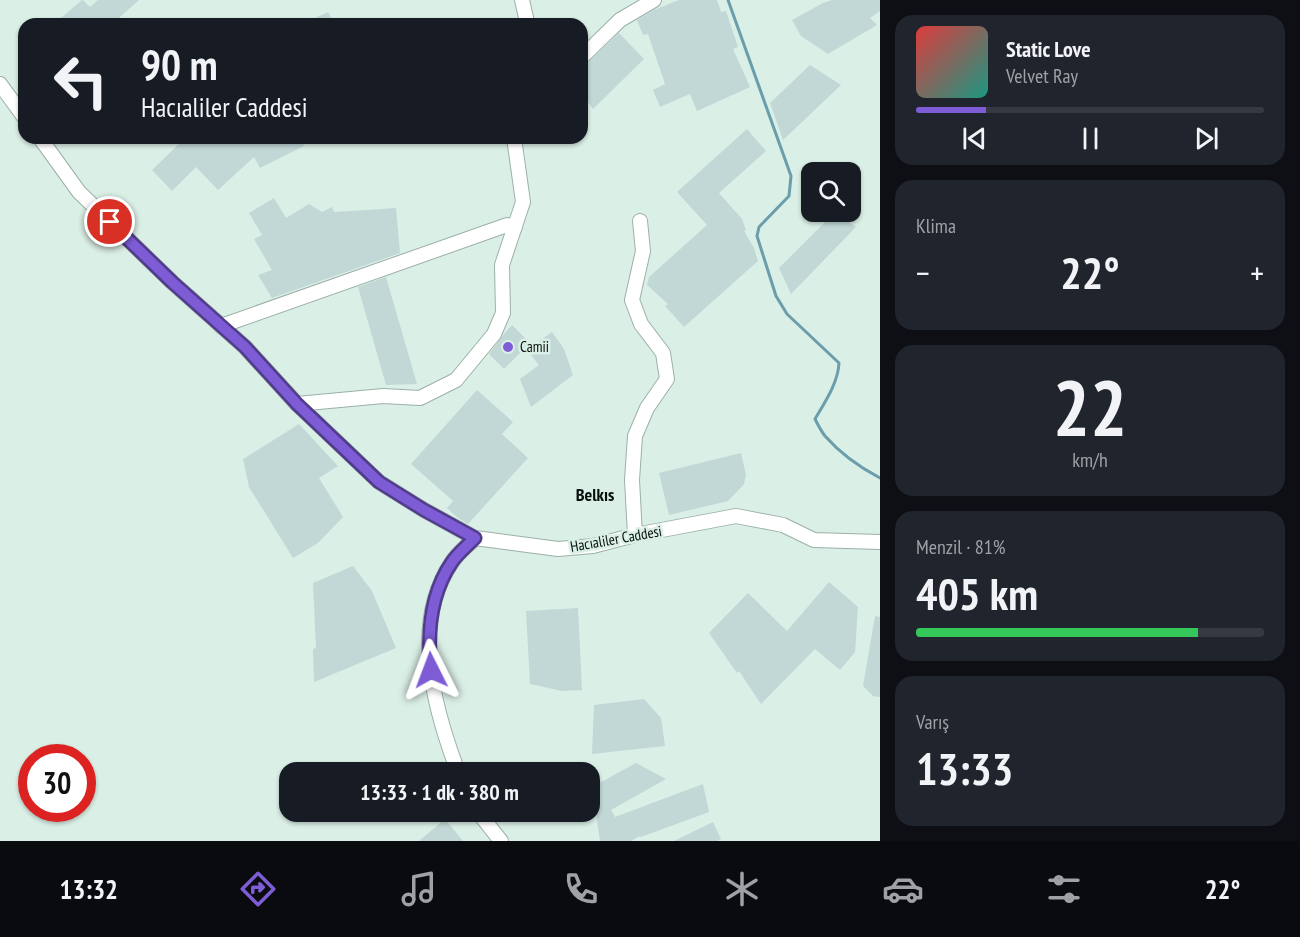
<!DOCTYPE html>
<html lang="tr">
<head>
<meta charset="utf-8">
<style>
	body { margin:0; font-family:"PT Sans Narrow",sans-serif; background:#20242c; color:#f1f3f6; height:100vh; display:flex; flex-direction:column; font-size:22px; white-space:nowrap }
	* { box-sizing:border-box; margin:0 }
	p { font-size:20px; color:#9ea1a6 }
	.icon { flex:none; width:33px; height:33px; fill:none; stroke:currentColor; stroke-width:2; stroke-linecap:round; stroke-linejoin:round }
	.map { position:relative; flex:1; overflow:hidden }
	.sheet { display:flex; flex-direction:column; gap:15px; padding:15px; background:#0d0f14; width:420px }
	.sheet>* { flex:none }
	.top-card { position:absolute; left:18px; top:18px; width:570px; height:126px; border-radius:18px; box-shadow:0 2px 4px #0004; background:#171b24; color:#f1f3f6; overflow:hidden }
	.controls { position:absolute; left:801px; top:162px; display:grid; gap:12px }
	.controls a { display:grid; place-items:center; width:60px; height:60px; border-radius:12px; background:#171b24; box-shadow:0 2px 4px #0004; font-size:30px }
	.speed { position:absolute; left:18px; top:744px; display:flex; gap:12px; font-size:30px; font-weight:700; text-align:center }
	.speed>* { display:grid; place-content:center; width:78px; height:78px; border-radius:50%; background:#171b24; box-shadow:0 2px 4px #0004; line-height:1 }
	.speed .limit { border:9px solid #d22; background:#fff; color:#111 }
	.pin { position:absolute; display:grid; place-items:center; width:51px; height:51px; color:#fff; margin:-26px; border:3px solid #fff; border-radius:50%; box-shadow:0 2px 6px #0007 }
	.me { position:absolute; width:66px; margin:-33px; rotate:357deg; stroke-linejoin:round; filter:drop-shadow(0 0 4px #0008) }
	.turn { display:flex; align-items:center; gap:21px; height:126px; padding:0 24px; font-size:27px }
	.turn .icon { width:78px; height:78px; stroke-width:2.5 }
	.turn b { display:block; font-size:42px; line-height:51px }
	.big { font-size:45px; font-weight:800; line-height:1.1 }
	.sheet .tile { flex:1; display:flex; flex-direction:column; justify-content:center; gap:9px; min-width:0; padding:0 21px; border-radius:18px; background:#20242c }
	.sheet .dial { align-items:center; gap:0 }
	.dial b { font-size:78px; line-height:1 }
	.song { display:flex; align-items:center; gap:18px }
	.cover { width:72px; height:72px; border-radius:9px; background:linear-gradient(135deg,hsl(0 70% 55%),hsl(170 70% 35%)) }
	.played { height:6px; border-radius:3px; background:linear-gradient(90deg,#7d5cd6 20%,#363941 20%) }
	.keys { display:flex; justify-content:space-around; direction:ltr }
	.heat { display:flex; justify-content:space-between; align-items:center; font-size:33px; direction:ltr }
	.charge { height:9px; border-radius:4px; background:linear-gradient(90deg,#34c759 81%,#363941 0) }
	.trip { position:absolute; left:279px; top:762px; width:321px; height:60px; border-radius:18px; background:#171b24; box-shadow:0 2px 4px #0004; font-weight:800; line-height:60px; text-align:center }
	.dock { display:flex; height:96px; justify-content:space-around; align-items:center; background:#090b0e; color:#9ea1a6 }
	.dock .icon { width:42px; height:42px }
	.dock .on { color:#7d5cd6 }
	.dock b { font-size:27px; color:#f1f3f6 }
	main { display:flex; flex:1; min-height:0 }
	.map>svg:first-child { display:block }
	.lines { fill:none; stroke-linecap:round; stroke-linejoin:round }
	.stream { stroke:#6c9dab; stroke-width:3 }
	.building { fill:#c1d8d7 }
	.minor-casing { stroke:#9cb0a7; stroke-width:16 }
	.minor { stroke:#fff; stroke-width:14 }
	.route-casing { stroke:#513c8b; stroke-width:15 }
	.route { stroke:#7d5cd6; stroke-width:10 }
	.poi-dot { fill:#7d5cd6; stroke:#daefe6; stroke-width:2 }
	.labels { text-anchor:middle; stroke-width:5; stroke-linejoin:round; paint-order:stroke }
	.poi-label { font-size:15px; fill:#080f0c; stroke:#daefe6; text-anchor:start }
	.street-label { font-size:15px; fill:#080f0c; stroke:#daefe6 }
	.quarter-label { font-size:18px; font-weight:bold; fill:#080f0c; stroke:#daefe6 }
</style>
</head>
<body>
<main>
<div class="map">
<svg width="880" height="841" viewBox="0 0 880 841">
	<rect width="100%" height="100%" fill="#daefe6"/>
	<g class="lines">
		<path class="stream" d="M728,0l63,176 -2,20 -30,31 -2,9 19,60 11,18 52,49c-1,20 -14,39 -24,56 3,6 6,12 10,17 15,17 36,32 55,42"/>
	</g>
	<g class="building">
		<path d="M82,0h1l7,7 8,-7h41l-27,24h-58z"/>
		<path d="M679,0h38l4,12 5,-1 12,36 -5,2 17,38 -53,24 -7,-17 -30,13 -7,-17 12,-6 -17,-50 -5,1 -6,-15 17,-10z"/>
		<path d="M832,0h48v11l-10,7 7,7 -49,29 -27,-18 -9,-16 31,-17z"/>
		<path d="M328,12l6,12h-32z"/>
		<path d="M619,33l25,26 -51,50 -11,-15v-25z"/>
		<path d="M810,65l31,20 -58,55 -13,-37z"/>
		<path d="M747,129l19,22 -47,42 23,26 4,11 -2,1 10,17 4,13 -74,66 -19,-21 3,-2 -21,-19 2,-8 58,-52 -30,-33z"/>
		<path d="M185,138h115l4,8 -44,22 -6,-11 -36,33 -22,-23 -24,24 -20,-21z"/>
		<path d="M274,198l12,20 23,-14 13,8 10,-5 2,5 62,-4 4,45 -128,45 -14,-23 14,-5 -18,-31 8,-4 -13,-22z"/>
		<path d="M835,212l21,15 -65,67 -12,-26z"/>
		<path d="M386,277l31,107 -31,1 -28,-98z"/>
		<path d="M512,325l18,18 -26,26 -15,-15 15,-20z"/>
		<path d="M552,332l12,17 9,26 -42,32 -11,-28 19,-14 -12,-15z"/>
		<path d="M477,390l36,32 -11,12 26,24 -60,66 -10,-6 -11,-10 6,-7 -42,-37z"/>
		<path d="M299,424l39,42 -19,12 24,39 -25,26 -25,15 -44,-71 -6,-28z"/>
		<path d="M741,453l5,22 -2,9 -16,17 -59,14 -10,-42z"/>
		<path d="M353,566l19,25 24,57 -82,34 -1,-33 3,-1 -3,-65z"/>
		<path d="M829,582l29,25 -3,45 -15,18 -25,-21 -54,55 -22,-33 -2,2 -28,-40 39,-40 39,38z"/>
		<path d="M578,608l4,82 -20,1 -32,-7 -4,-73z"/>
		<path d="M875,616l5,1v80l-7,-1 -10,-10z"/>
		<path d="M644,699l17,19 4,28 -73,8 2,-49z"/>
		<path d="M636,763l30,16 -55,31 4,7 88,-33 6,28 -68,25 -1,-1 -9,5h-31l-8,-54z"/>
		<path d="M445,819l18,22h-44z"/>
		<path d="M713,822l8,17 -4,2h-43z"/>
	</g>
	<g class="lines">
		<defs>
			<g id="minor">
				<path d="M522,0l5,22 -3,2"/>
				<path d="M582,57l38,-37 34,-20"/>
				<path d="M0,84l24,33"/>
				<path d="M40,138l39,54 93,90 73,65 52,57 82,78 45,28 51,28 83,11 35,-3 42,-11 101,-19 47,9 31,15 66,2"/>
				<path d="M221,326l286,-101 8,2"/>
				<path d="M297,404l86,-8 37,2 36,-18 38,-46 9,-21 -1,-48 21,-63 -9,-64"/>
				<path d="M635,535l-3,-55 3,-44 12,-28 20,-29 -4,-26 -22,-29 -9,-24 11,-49 -3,-30"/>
				<path d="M458,772c-24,-64 -48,-148 -6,-210 6,-9 15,-16 23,-24"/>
				<path d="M478,812l23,29"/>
			</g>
		</defs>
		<use href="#minor" class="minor-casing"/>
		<use href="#minor" class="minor"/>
	</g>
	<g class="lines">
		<defs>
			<path id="route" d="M110,222l62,60 73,65 52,57 82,78 45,28 51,28c-8,8 -17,15 -23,24 -22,32 -25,70 -21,108"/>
		</defs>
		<use href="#route" class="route-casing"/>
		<use href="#route" class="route"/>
	</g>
	<circle class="poi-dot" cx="508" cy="347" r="6"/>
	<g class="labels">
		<g class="poi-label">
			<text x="520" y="352">Camii</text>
		</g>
		<g class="street-label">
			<text transform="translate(616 539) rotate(-10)" y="5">Hacıaliler Caddesi</text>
		</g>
		<g class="quarter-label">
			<text x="595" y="501">Belkıs</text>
		</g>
	</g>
</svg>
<div class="controls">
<a><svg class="icon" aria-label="search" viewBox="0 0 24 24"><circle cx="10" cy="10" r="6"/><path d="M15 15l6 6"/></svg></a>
</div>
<div class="speed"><div class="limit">30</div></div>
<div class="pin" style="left:110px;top:222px;background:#d93025"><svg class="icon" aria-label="arrive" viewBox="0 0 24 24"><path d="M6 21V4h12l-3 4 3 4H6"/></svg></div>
<svg class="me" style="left:431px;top:670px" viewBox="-20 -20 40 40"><path d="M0-17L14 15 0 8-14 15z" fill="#7d5cd6" stroke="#fff" stroke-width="4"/></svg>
<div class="trip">13:33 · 1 dk · 380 m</div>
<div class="top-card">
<div class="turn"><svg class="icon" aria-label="left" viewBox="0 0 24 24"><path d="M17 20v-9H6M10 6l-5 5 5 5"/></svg><div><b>90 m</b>Hacıaliler Caddesi</div></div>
</div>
</div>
<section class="sheet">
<div class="tile">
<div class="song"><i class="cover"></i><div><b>Static Love</b><p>Velvet Ray</p></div></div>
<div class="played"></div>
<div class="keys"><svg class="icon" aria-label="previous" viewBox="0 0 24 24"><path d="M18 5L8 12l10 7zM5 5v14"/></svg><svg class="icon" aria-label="pause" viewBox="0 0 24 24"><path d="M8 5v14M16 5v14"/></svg><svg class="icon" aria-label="next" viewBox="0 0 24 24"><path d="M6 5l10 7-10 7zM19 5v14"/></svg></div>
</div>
<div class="tile"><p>Klima</p>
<div class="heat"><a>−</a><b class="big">22°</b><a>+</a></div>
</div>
<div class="tile dial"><b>22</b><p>km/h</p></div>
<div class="tile"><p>Menzil · 81%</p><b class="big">405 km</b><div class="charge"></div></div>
<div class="tile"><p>Varış</p><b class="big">13:33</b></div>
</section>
</main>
<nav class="dock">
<b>13:32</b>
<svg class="icon on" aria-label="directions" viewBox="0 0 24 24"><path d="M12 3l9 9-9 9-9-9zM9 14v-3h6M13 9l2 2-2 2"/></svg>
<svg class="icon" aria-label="music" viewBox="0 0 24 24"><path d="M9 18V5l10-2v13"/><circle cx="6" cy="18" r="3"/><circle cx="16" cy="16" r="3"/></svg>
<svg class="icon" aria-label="phone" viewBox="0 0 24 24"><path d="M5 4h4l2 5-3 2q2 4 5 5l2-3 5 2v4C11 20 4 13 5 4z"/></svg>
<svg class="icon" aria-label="climate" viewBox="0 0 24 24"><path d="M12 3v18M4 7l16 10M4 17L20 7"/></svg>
<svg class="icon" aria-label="car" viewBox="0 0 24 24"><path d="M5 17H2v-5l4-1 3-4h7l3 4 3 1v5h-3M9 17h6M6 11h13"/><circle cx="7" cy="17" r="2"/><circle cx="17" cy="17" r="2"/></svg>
<svg class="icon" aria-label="filters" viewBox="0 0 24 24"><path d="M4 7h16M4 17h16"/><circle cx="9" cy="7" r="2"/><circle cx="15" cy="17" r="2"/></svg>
<b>22°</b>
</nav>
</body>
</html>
